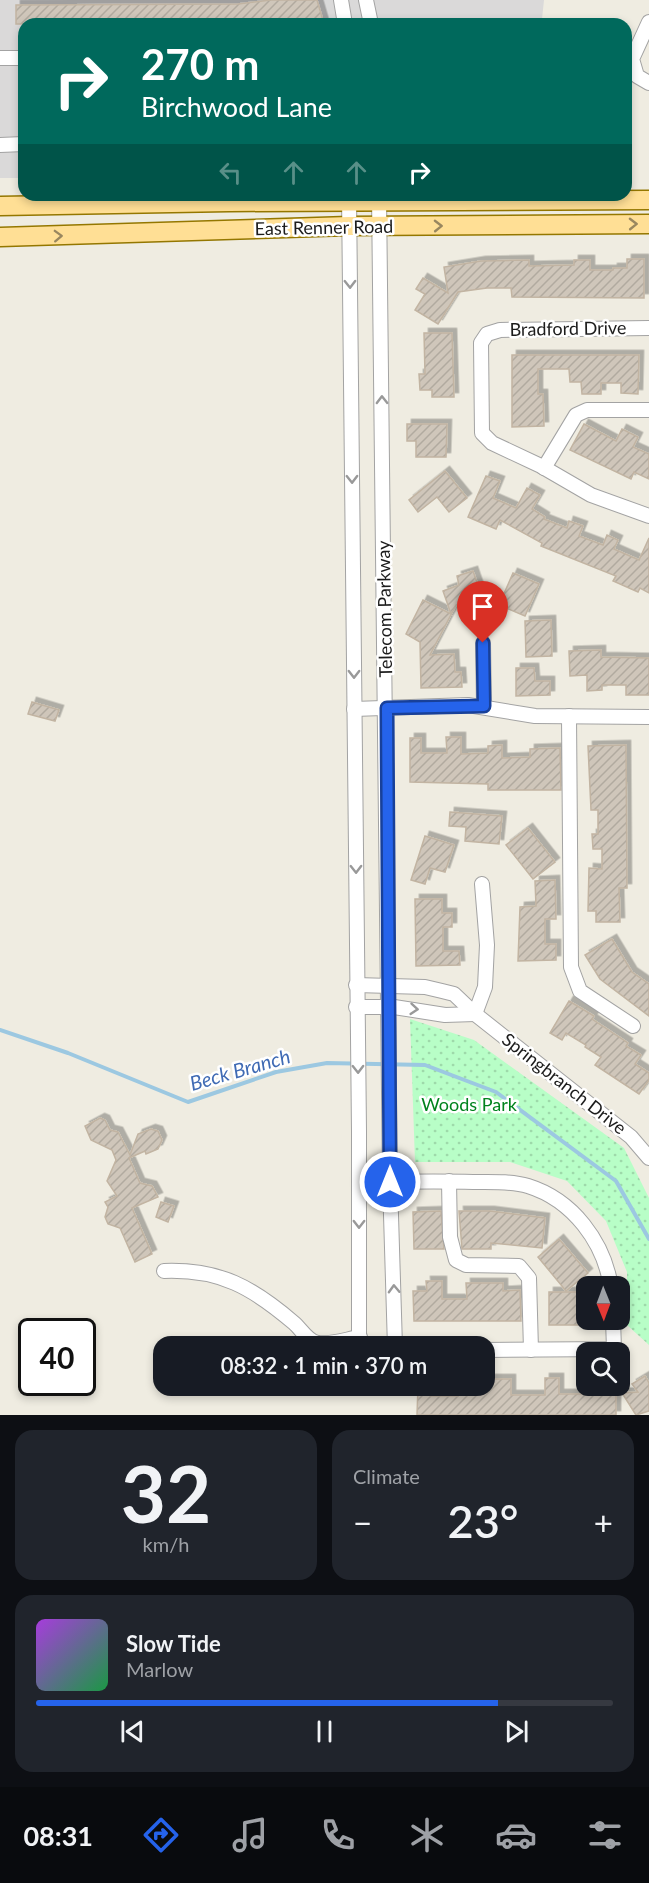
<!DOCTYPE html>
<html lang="en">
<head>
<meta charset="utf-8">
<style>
	body { margin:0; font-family:Lato,sans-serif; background:#20242c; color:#f1f3f6; height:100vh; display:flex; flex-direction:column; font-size:22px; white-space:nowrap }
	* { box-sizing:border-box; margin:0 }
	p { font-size:20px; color:#9ea1a6 }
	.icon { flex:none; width:33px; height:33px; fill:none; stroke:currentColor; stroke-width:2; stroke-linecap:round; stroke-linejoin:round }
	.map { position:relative; height:1415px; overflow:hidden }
	.panel { display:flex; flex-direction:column; gap:15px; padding:15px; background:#0d0f14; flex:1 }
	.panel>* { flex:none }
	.guide { position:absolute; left:18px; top:18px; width:614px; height:183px; border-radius:18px; box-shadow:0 3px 9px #0003; background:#00695c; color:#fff; overflow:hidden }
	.needle { width:39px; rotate:179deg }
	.fabs { position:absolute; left:576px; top:1276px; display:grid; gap:12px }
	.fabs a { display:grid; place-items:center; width:54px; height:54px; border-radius:12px; background:#171b24; box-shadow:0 3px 9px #0003; font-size:30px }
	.speed { position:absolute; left:18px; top:1318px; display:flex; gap:12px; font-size:30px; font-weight:700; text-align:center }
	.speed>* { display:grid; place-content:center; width:78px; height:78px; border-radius:50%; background:#171b24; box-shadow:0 3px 9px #0003; line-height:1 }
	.speed .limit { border:3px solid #111; border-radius:9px; background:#fff; color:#111 }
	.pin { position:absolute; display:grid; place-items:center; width:51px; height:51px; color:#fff; margin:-62px -26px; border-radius:50% 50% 50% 0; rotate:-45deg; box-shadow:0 0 6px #0007 }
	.pin .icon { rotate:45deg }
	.me { position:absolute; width:66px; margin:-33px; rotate:0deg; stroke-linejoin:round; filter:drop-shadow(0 0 4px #0008) }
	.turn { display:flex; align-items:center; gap:21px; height:126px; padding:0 24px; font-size:27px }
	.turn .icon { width:78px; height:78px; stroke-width:2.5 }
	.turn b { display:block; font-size:42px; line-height:51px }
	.lanes { display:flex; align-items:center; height:57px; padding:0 24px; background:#0003; justify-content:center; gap:30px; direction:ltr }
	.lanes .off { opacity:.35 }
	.big { font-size:45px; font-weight:600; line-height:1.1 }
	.panel .card { flex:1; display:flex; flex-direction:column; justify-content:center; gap:9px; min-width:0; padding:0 21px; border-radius:18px; background:#20242c }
	.panel .dial { align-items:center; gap:0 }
	.dial b { font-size:78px; line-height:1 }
	.song { display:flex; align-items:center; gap:18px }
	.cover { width:72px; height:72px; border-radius:9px; background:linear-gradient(135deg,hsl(280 70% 55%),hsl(140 70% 35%)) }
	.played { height:6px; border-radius:3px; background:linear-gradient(90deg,#2563eb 80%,#363941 80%) }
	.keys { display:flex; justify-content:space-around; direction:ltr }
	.heat { display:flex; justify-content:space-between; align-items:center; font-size:33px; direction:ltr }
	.panel .tiles { flex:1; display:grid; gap:15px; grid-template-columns:1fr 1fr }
	.card:last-child { grid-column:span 2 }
	.trip { position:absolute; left:153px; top:1336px; width:342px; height:60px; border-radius:18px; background:#171b24; box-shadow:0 3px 9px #0003; font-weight:600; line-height:60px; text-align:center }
	.tab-bar { display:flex; height:96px; justify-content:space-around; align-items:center; background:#090b0e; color:#9ea1a6 }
	.tab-bar .icon { width:42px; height:42px }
	.tab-bar .current { color:#2563eb }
	.tab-bar b { font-size:27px; color:#f1f3f6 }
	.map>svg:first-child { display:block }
	.residential { fill:#dad9d9 }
	.park { fill:url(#park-dots) }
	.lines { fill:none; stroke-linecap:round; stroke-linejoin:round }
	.stream { stroke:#9cc8e1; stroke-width:4 }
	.building { fill:url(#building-hatch); stroke:#c2b4a2; stroke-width:1.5; filter:url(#shadow) }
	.minor-casing { stroke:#a3a3a3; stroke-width:16 }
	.major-casing { stroke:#947700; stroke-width:21 }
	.minor { stroke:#fff; stroke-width:14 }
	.major { stroke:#ffdf95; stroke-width:18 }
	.oneway { stroke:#99875f }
	.oneway2 { stroke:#999 }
	.route-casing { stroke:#184099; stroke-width:15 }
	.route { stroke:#2563eb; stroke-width:10 }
	.labels { text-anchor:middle; stroke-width:5; stroke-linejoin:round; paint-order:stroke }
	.street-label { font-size:18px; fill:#1c1c1c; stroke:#fff }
	.park-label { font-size:18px; fill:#01831d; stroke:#fff }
	.water-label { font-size:20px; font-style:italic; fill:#406bb4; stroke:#fff }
</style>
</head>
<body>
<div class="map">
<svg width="649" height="1415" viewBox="0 0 649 1415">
	<defs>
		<pattern id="park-dots" width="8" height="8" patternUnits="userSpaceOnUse" patternTransform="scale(1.5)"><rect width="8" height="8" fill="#b8fec7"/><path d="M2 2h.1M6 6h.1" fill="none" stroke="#9ed9aa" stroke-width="1.8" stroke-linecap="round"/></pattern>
		<pattern id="building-hatch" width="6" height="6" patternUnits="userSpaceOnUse" patternTransform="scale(1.5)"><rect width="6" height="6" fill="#cfc6ba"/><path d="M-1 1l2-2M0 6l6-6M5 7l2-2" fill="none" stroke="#b1aa9f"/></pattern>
		<filter id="shadow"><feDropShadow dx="4.5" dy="-4.5" stdDeviation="0" flood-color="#0004"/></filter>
	</defs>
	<rect width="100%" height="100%" fill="#efece1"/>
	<path class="residential" d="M0,0h544l-2,19 -156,5h-362v154h-24z"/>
	<path class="park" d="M410,1019l64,21 150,108 25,50v147l-22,-20v-53l-21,-51 -39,-40 -57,-19h-95z"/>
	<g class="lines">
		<path class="stream" d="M0,1030l68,23 120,49 88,-30 51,-9 98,2 71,27 120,89 33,58"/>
	</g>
	<g class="building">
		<path d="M271,0h46l7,24h-308v-19l222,-1z"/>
		<path d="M627,259h17v39l-132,-1 -1,-9h-24l-29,4 -20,32 -23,-14 10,-16 -9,-5 7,-11 25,15 -4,-26 37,-6 48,-1v6l45,-1v-5h16v10h23v-2h14z"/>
		<path d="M424,333h28l2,64h-22v-7h-12l-1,-16h6z"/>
		<path d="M512,355h127l-1,39 -17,-1v-10h-20v11h-19l-1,-12h-11l-1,-13h-31v25h5l1,32 -32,1z"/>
		<path d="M407,424h40l-1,33h-30v-16h-9z"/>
		<path d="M584,424l32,17 6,-12 16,8 -5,10 16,7v25l-15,-7 -3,7 -61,-29z"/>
		<path d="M445,471l22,27 -18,14 -12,-15 -19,15 -9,-12z"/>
		<path d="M486,476l14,5 -7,17 23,10 11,-20 13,7 -8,14 13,8 -1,2 23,9 2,-7 14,5 -4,10 24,9 4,-10 11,5 -4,9 25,11 10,-22v55l-9,-5 -2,4 -25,-11 3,-5 -75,-30 1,-3 -42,-23 -4,9 -28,-12z"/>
		<path d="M473,571l9,26 -26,8 -26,50 24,-1 1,18h6l1,15 -41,1 -1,-46 -14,-8 17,-34 28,14 -8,-23 16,-6 -2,-9z"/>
		<path d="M513,573l26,11 -14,32 -26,-11z"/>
		<path d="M551,620l1,36 -26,1 -1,-36z"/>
		<path d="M601,650v7l48,1v37h-23v-10h-24v5l-15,1v-16l-17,1 -1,-25z"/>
		<path d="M516,668h18l1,13h15v14l-34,1z"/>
		<path d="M32,702l27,8 -4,11 -27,-7z"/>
		<path d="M446,737h15v17l27,-1v-7l14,-1v13l28,-1v-8l30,-1 1,42h-73v-6l-78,-2v-44h11v15h26z"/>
		<path d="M626,745l1,143h-8l1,34h-24v-11h-8l1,-43 13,1v-20h-9l-1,-15h6v-24h-7l-3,-64z"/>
		<path d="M450,812l52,4 -3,28 -34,-3 1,-14 -17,-1z"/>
		<path d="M528,828l27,34 -22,17 -27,-34z"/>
		<path d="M425,836l29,9 -9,27 -15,-4 -5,16 -14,-4z"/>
		<path d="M555,880l1,39h-11v25h11v16l-38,1 2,-54 16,-1 -1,-25z"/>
		<path d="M415,899h27v14h10v14h-9v24h16l1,14 -44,1z"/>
		<path d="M612,939l20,33 17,12v32l-49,-37 -15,-24z"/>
		<path d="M569,1001l25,15 -2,3 36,24 -2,3 15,9 -6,9 14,9v7l-10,14 -44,-29 6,-8 -16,-10 1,-2 -20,-12 -4,7 -12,-7z"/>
		<path d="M100,1118l5,2 5,10 8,2 12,23 8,-21 13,-5 7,2 4,9 -4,9 -12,5 -1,-3 -16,7 11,25 12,3 6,11 -26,11 20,46 -17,8 -15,-34 -12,-4 -3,-7 3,-10 -3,-5 12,-6 -10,-15 9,-21 -4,-10 -21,-10 -6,-14z"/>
		<path d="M161,1202l13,4 -6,16 -12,-5z"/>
		<path d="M441,1211l3,38h-30l-1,-37z"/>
		<path d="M459,1211h31l55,7 -3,30 -51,-5v6h-29z"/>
		<path d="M559,1239l29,34 -22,18 -28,-34z"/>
		<path d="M426,1281h16v18h25l-1,-16h37v8l17,-1 1,31h-107l-1,-30h14z"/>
		<rect x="549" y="1292" width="35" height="33"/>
		<path d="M645,1376l4,7v28l-13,4 -14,-22 16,-1 -6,-8z"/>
		<path d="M545,1378h14v16h25v-8h14l-1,7h19v22h-199l1,-29h13v10h27l-1,-10h27v-7h27v16h34z"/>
	</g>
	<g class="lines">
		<defs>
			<g id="minor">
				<path d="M341,0l4,24"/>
				<path d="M366,0l5,24"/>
				<path d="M649,22l-17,37 5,17 12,7"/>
				<path d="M0,58h24"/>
				<path d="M0,145l24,-1"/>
				<path d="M349,195l10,936v216"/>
				<path d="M379,195l11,987 5,165"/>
				<path d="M649,328l-149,2 -13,4 -6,9 1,90 10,10 49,23 50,29 58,21"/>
				<path d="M544,468l32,-53 11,-5h62"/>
				<path d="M483,643l1,63"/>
				<path d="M354,709l114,-4 67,11 114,1"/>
				<path d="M569,716l2,251 9,24 53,35"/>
				<path d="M356,985l69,2 17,4 12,3 21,20 156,123 18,21"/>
				<path d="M356,1007h38l51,8 30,-1"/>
				<path d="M475,1014l10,-27 2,-42 -5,-61"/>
				<path d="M449,1181l1,56 6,23 10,5 53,1 10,12 2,72"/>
				<path d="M359,1182c38,0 76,-1 114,0 18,0 38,-1 55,4 45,14 76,56 83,101"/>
				<path d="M164,1271c56,-2 88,16 130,52 7,6 14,19 24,20 13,2 29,-4 42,-6"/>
				<path d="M484,1350l130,-1 -1,-29"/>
			</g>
			<g id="major">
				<path d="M0,206l229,-4 420,-2"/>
				<path d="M0,237l349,-11 300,-2"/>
			</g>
		</defs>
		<use href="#minor" class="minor-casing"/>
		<use href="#major" class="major-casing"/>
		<use href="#minor" class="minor"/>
		<use href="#major" class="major"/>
	</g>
	<defs><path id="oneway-chevron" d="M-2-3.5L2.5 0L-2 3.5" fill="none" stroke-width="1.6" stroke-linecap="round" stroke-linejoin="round" transform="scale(1.5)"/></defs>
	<g class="oneway">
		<use href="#oneway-chevron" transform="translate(633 224) rotate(-1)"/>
		<use href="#oneway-chevron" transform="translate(438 226) rotate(-1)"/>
		<use href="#oneway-chevron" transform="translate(58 236) rotate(-2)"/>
	</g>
	<g class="oneway2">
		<use href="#oneway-chevron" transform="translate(350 284) rotate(89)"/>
		<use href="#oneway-chevron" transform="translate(382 400) rotate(-91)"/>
		<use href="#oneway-chevron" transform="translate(352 479) rotate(89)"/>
		<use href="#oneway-chevron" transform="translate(354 674) rotate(90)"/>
		<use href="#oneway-chevron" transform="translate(356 869) rotate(89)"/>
		<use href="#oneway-chevron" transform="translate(414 1009) rotate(5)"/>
		<use href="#oneway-chevron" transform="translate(358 1069) rotate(89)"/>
		<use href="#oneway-chevron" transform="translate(359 1224) rotate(90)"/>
		<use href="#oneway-chevron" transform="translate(394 1289) rotate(-92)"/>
	</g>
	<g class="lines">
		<defs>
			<path id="route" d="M390,1182l-3,-474 97,-2 -1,-63"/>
		</defs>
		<use href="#route" class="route-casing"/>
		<use href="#route" class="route"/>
	</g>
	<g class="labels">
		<g class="street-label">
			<text transform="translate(324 228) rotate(-1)" y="6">East Renner Road</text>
			<text transform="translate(568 329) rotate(-1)" y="6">Bradford Drive</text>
			<text transform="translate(385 609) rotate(-91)" y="6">Telecom Parkway</text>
			<text transform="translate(564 1084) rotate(38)" y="6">Springbranch Drive</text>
		</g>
		<g class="park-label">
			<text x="469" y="1111">Woods Park</text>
		</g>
		<g class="water-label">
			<text transform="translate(240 1070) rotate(-16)" y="7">Beck Branch</text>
		</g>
	</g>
</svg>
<div class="fabs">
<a><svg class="needle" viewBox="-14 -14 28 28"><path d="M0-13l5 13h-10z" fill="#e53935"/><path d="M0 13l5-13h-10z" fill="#9ea1a6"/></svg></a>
<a><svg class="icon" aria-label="search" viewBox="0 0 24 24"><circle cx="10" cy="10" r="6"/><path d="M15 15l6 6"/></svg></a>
</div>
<div class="speed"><div class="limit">40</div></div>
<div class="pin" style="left:483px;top:643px;background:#d93025"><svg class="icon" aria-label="arrive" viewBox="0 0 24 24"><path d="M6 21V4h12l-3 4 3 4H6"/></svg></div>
<svg class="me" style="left:390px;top:1182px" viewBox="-20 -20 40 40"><circle r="17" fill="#2563eb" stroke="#fff" stroke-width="3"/><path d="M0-11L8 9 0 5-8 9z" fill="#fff"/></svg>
<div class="trip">08:32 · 1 min · 370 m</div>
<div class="guide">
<div class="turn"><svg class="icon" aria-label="right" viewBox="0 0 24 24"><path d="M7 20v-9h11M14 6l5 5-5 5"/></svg><div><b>270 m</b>Birchwood Lane</div></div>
<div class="lanes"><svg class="icon off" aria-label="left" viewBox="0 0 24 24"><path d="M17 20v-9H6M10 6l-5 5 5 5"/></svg><svg class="icon off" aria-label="ahead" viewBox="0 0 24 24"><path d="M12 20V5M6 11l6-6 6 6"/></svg><svg class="icon off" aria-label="ahead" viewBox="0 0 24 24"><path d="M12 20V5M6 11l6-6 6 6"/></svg><svg class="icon" aria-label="right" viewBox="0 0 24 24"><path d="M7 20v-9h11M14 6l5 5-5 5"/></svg></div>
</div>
</div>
<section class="panel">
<div class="tiles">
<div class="card dial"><b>32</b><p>km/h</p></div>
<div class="card"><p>Climate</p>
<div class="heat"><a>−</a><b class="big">23°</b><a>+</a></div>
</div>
<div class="card">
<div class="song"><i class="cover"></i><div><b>Slow Tide</b><p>Marlow</p></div></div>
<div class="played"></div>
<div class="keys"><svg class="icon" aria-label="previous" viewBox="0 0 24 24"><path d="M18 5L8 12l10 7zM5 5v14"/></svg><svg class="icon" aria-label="pause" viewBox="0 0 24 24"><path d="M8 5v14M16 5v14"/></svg><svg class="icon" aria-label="next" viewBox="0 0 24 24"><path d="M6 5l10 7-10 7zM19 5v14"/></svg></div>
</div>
</div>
</section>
<nav class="tab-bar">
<b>08:31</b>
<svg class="icon current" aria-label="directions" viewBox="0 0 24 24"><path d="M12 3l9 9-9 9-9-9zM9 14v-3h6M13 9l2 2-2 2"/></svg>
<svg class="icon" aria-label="music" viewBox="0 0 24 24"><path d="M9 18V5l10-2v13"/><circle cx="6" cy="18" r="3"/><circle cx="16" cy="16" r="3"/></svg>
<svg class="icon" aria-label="phone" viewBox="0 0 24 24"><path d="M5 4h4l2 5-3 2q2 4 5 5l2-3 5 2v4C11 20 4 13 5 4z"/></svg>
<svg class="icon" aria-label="climate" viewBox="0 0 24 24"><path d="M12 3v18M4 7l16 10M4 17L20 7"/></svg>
<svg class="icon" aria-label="car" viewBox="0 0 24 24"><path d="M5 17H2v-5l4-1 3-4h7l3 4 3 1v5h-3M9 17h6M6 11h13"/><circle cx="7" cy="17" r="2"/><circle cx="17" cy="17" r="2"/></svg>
<svg class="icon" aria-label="filters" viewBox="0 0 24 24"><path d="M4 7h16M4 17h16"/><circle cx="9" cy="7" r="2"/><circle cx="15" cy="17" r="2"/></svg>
</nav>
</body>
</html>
